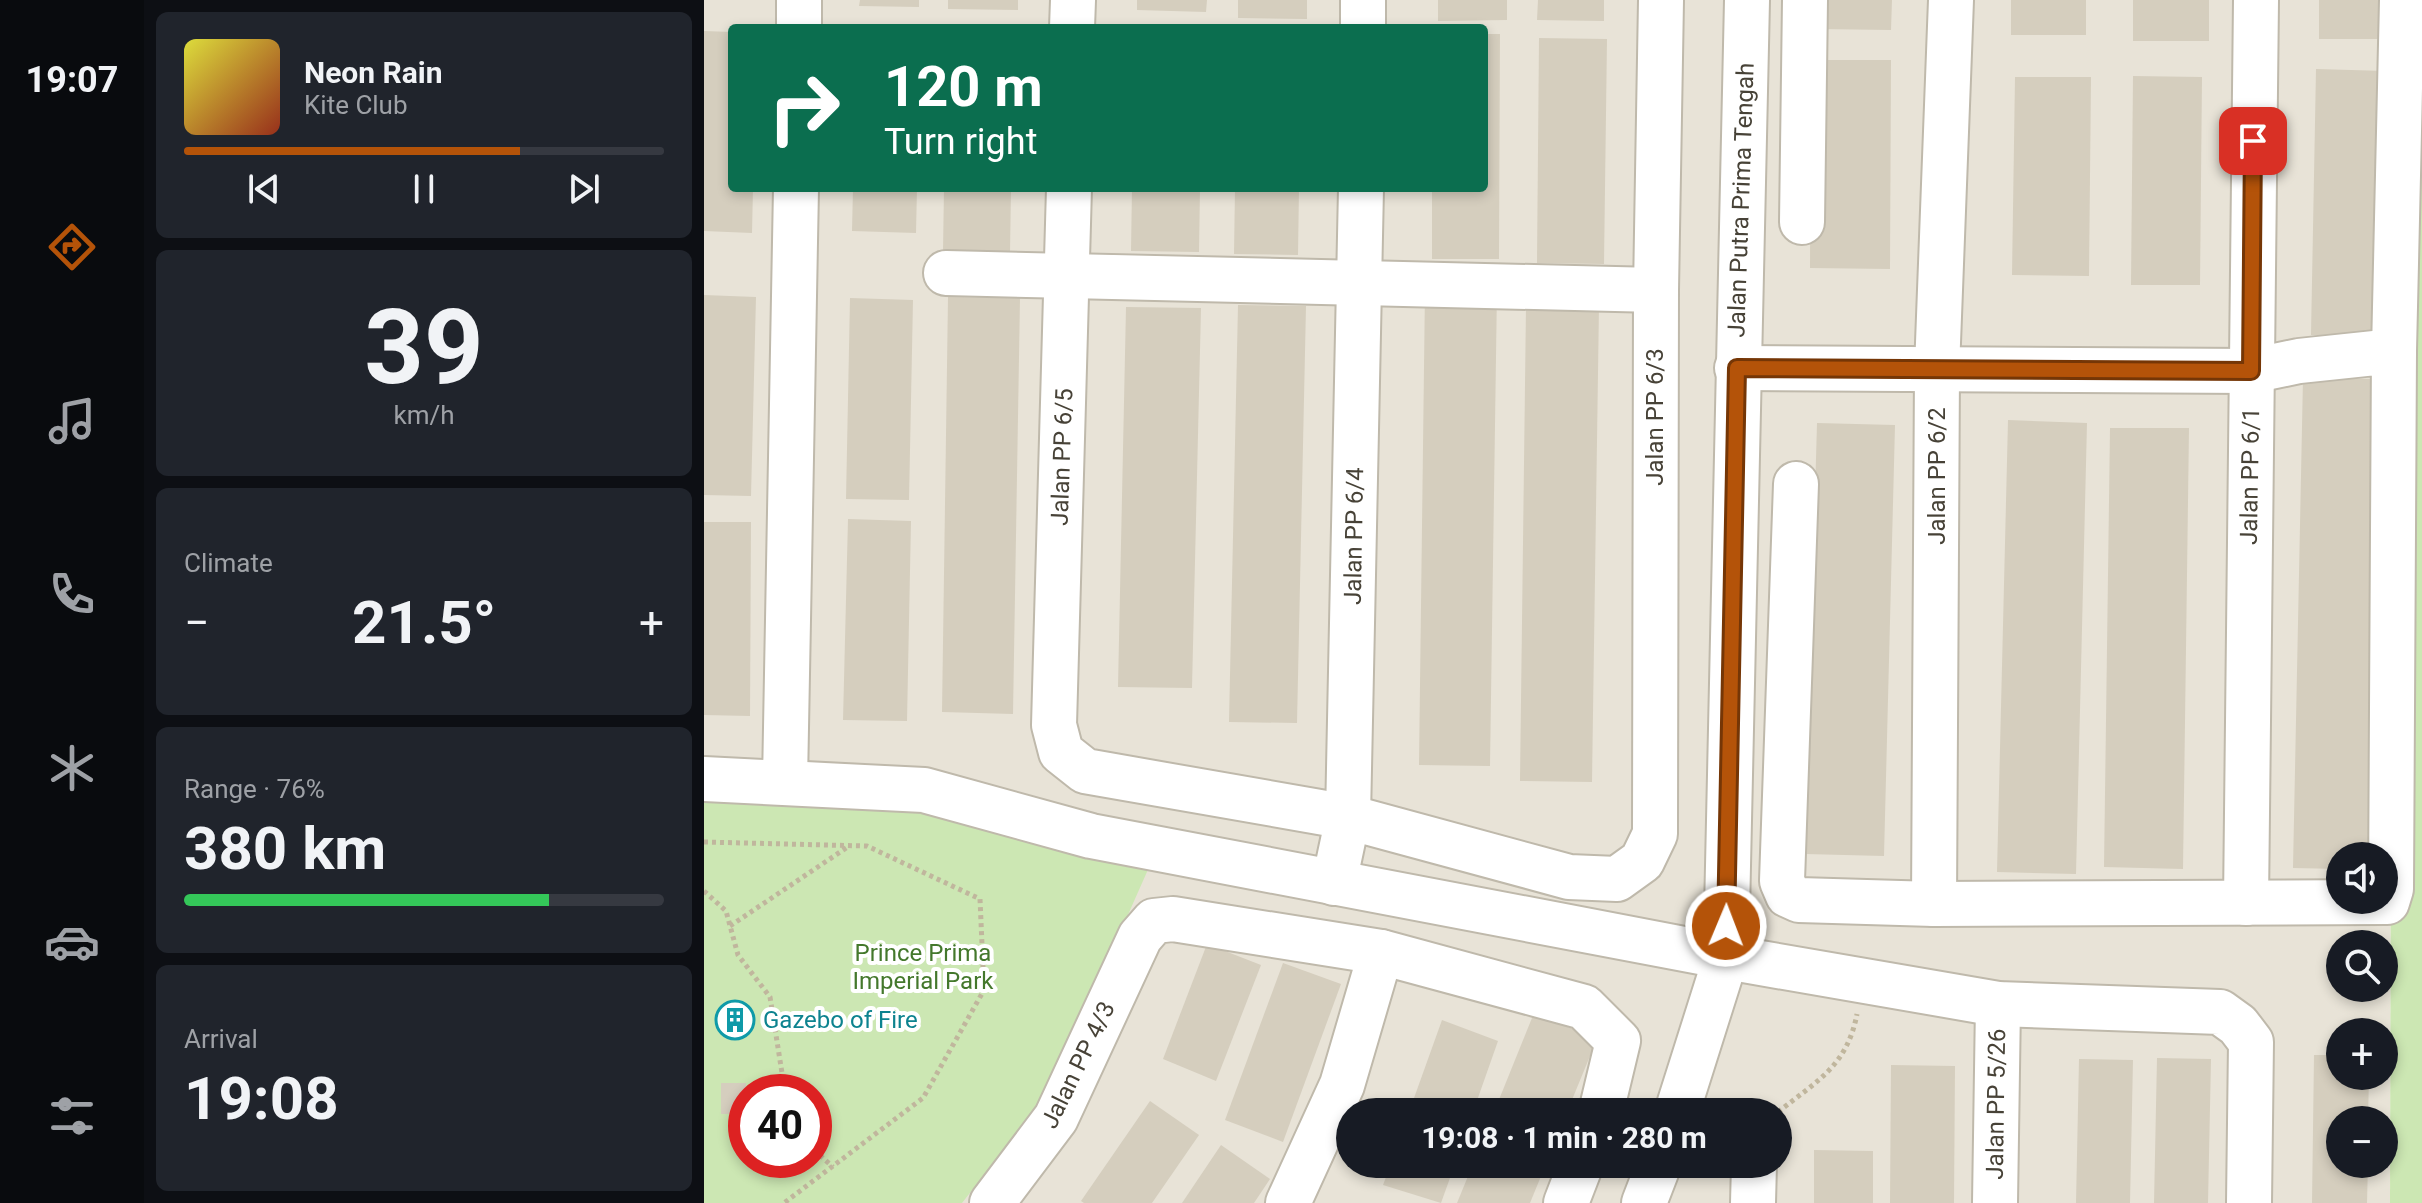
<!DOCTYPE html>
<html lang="en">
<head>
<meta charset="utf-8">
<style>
	body { margin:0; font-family:Roboto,sans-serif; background:#20242c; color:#f1f3f6; height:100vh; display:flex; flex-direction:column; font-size:30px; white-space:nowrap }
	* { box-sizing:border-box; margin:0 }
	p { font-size:26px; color:#9ea1a6 }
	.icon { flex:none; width:44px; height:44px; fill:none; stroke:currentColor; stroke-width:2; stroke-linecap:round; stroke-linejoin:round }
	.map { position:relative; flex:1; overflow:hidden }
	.sheet { display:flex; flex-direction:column; gap:12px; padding:12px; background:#0d0f14; width:560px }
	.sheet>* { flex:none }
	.top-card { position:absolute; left:24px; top:24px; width:760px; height:168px; border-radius:8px; box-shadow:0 4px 12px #0003; background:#0b6e4f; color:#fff; overflow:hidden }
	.fabs { position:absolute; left:1622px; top:842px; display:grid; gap:16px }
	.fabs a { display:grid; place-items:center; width:72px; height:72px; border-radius:50%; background:#171b24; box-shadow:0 4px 12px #0003; font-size:40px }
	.speed { position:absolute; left:24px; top:1074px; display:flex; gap:16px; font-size:40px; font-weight:700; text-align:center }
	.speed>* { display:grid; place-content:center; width:104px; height:104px; border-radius:50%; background:#171b24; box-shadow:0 4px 12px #0003; line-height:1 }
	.speed .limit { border:12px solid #d22; background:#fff; color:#111 }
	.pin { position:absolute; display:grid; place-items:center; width:68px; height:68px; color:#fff; margin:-34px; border-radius:16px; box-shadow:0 4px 12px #0006 }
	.me { position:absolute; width:88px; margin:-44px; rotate:1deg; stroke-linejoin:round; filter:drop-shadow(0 0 6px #0008) }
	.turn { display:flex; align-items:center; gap:28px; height:168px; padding:0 24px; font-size:36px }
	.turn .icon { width:104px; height:104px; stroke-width:2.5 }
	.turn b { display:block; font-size:56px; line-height:68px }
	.big { font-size:60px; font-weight:700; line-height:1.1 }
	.sheet .tile { flex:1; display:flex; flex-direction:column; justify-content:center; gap:12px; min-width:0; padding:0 28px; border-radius:12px; background:#20242c }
	.sheet .dial { align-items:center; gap:0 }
	.dial b { font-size:104px; line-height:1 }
	.song { display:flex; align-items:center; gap:24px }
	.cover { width:96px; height:96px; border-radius:12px; background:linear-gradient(135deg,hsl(60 70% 55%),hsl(10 70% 35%)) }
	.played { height:8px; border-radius:4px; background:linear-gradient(90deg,#b45309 70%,#363941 70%) }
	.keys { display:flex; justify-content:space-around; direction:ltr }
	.heat { display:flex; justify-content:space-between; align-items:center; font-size:44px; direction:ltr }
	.charge { height:12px; border-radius:6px; background:linear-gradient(90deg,#34c759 76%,#363941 0) }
	.trip { position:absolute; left:632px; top:1098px; width:456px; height:80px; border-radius:40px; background:#171b24; box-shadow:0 4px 12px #0003; font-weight:700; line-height:80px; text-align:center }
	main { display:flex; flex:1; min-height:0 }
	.tab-bar { display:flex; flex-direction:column; width:144px; justify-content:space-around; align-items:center; background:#090b0e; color:#9ea1a6 }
	.tab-bar .icon { width:56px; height:56px }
	.tab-bar .current { color:#b45309 }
	.tab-bar b { font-size:36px; color:#f1f3f6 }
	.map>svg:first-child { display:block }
	.residential { fill:#e8e3d7; fill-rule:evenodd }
	.green { fill:#cce7b3; fill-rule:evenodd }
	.building { fill:#d5cebe }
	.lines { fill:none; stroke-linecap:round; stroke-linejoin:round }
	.minor-casing { stroke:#bfb9ab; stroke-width:48 }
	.path { stroke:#c0b69d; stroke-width:5; stroke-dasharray:4 4; stroke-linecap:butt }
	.minor { stroke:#fff; stroke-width:44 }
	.route-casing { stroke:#753606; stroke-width:20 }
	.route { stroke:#b45309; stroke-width:14 }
	.labels { text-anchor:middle; stroke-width:8; stroke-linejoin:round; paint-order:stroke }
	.street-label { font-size:24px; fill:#474237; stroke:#fff }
	.park-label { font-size:24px; fill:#44782c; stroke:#fff }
	.culture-label { font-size:24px; fill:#0d838f; stroke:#fff; text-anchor:start }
</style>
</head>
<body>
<main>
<nav class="tab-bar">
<b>19:07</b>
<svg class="icon current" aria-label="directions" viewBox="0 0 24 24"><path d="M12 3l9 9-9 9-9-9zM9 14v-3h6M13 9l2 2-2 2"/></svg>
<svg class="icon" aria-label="music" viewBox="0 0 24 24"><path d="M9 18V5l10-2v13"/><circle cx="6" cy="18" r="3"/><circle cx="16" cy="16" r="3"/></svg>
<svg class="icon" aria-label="phone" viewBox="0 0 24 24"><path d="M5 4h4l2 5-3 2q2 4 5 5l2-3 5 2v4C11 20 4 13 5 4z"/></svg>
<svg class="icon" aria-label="climate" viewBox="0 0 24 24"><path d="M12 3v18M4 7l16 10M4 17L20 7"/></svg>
<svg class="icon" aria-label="car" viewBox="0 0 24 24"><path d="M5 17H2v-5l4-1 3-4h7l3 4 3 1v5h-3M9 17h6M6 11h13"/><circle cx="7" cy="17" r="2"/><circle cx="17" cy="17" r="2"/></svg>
<svg class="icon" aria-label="filters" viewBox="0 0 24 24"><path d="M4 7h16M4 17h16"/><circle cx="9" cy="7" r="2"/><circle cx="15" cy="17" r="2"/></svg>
</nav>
<section class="sheet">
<div class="tile">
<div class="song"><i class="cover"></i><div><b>Neon Rain</b><p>Kite Club</p></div></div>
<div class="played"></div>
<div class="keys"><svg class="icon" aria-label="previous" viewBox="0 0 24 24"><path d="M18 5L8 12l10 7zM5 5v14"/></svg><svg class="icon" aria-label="pause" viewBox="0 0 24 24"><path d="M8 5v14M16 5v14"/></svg><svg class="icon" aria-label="next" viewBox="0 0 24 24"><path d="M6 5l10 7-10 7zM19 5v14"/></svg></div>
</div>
<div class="tile dial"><b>39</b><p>km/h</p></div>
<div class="tile"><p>Climate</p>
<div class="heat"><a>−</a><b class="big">21.5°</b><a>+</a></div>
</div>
<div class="tile"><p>Range · 76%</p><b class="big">380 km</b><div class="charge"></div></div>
<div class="tile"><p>Arrival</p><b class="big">19:08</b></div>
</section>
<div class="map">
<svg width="1718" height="1203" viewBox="0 0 1718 1203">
	<rect width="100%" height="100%" fill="#f4f1e9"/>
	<path class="residential" d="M0,0h1689l-3,1203h-1686zM28,28h752v160h-752zM1636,856h44v44h-44zM1636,944h44v44h-44zM1636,1032h44v44h-44zM42,1092h68v68h-68zM646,1112h428v52h-428zM1636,1120h44v44h-44z"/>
	<g class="green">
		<path d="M1689,0h29v1203h-32z"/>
		<path d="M0,795h172l278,61 -104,235 -88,112h-258zM42,1092h68v68h-68z"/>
	</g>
	<g class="building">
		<path d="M156,0h59v7l-60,-1z"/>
		<path d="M244,0h70v10l-70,-1z"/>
		<path d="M433,0h70l-1,12 -69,-2z"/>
		<path d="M534,0h69v19l-69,-1z"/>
		<path d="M734,0h69v20l-69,1z"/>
		<path d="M834,0h66v21l-67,-1z"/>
		<path d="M1113,0h75l-1,30 -75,-1z"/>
		<rect x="1307" y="0" width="75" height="35"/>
		<rect x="1429" y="0" width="76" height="41"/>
		<rect x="1615" y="0" width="68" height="39"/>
		<path d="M0,31l28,1v156h21l-1,45 -48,-2z"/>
		<path d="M780,34h16l-1,225h-67v-71h52z"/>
		<path d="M835,38l68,1 -3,225 -67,-1z"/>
		<path d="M1107,60h80l-1,209 -80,-1z"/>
		<path d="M1612,69l70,2 -6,266 -69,-2z"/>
		<path d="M1429,76l69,1 -2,208h-69z"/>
		<path d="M1311,77h76l-2,199 -77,-1z"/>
		<path d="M149,188h64l-1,45 -64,-2z"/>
		<path d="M240,188h67l-1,64 -67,-1z"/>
		<path d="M428,188h68l-1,64 -68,-1z"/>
		<path d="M531,188h64l-1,67 -64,-1z"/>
		<path d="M721,288l72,1 -7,477 -71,-1z"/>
		<path d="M0,295l52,2 -5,199 -47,-1z"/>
		<path d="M244,297l72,1 -7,416 -71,-2z"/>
		<path d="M146,298l63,2 -4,200 -63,-1z"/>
		<path d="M534,305l68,1 -9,417 -68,-1z"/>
		<path d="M822,305h73l-7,477 -72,-1z"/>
		<path d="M422,307l75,1 -9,380 -74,-1z"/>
		<path d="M1599,378l75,1 -10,477h-28v13l-47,-1z"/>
		<path d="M1304,420l79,3 -11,451 -79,-2z"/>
		<path d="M1113,423l78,2 -11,431 -79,-2z"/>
		<path d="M1406,428h79l-6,441 -79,-2z"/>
		<path d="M144,519l63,2 -4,200 -64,-1z"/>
		<path d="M0,522h47l-1,194 -46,-1z"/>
		<path d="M503,944l54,21 -45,116 -53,-22z"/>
		<path d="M579,963l58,21 -58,158 -58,-22z"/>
		<path d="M17,1009h26l2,22h-27z"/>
		<path d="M830,1013l63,26 -30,73h-73z"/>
		<path d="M738,1020l56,21 -25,71h-64z"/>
		<path d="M1610,1055h26v21h29l-1,44h-28v44h28l-1,39h-55z"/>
		<path d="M1453,1058l54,1 -3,144h-54z"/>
		<path d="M1375,1059l54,1 -3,143h-54z"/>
		<path d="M1187,1065l64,1 -1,137h-64z"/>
		<rect x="17" y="1083" width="25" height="31"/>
		<path d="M446,1101l49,34 -47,68h-68l-3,-2z"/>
		<path d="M517,1145l49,34 -16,24h-72z"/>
		<path d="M1110,1150l59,1v52h-59z"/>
		<path d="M687,1164h64l-14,39 -58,-18z"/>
		<path d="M769,1164h73l-16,39h-73z"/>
	</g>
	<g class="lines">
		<defs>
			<g id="minor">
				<path d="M95,28v-28"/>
				<path d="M368,28l1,-28"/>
				<path d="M659,28v-28"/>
				<path d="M365,188l-15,537 7,27 24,19 263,46 221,60 48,2 25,-18 13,-27 1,-544 5,-290"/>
				<path d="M1098,222l3,-222"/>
				<path d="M242,273l710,17"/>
				<path d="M1690,351l8,-351"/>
				<path d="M1033,368l514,3 48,-10 95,-10 -3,538 -4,13 -453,2 -135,-4 -11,-5 -6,-14 14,-397"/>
				<path d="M0,779l220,11 167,46 635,121 272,47 222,8 18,13 13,17 -2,161"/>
				<path d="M81,782l11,-594"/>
				<path d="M630,883l14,-66 13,-629"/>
				<path d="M1542,903l10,-903"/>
				<path d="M1230,904l3,-535 14,-369"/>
				<path d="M973,1112l49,-155 21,-957"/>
				<path d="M288,1203l64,-85 84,-181 14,-16 19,-2 208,33 203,55 34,34 -17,71"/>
				<path d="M584,1203l54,-118 39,-133"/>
				<path d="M862,1203l15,-39"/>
				<path d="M940,1203l15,-39"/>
				<path d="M1049,1203l1,-39"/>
				<path d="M1291,1203l3,-199"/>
			</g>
		</defs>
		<use href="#minor" class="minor-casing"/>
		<g class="path">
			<path d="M0,842l163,4 113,53 4,91 -61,108 -139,105"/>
			<path d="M0,891l22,20 12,44 32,42 15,95"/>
			<path d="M26,926l119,-80"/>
			<path d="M1074,1112c39,-31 69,-46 79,-98"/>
			<path d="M110,1150l19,17"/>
		</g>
		<use href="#minor" class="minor"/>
	</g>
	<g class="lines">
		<defs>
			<path id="route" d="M1022,926l11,-558 514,3 2,-230"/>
		</defs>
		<use href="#route" class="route-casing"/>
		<use href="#route" class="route"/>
	</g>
	<defs>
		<symbol id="building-ring" viewBox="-11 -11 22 22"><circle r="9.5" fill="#fff" stroke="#0f9aa8" stroke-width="1.5"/><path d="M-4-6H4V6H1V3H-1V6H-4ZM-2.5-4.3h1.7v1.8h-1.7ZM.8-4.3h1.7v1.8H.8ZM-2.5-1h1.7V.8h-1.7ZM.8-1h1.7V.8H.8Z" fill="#0f9aa8"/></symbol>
	</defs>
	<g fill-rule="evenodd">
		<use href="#building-ring" x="9" y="998" width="44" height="44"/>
	</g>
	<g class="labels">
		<g class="street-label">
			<text transform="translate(1037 200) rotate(-88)" y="8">Jalan Putra Prima Tengah</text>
			<text transform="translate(951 417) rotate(-90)" y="8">Jalan PP 6/3</text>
			<text transform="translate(358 457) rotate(-88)" y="8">Jalan PP 6/5</text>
			<text transform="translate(1233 476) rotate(-90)" y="8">Jalan PP 6/2</text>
			<text transform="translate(1546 476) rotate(-89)" y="8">Jalan PP 6/1</text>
			<text transform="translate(650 536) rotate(-89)" y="8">Jalan PP 6/4</text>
			<text transform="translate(374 1065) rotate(-64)" y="8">Jalan PP 4/3</text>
			<text transform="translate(1292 1104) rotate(-89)" y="8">Jalan PP 5/26</text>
		</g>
		<g class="park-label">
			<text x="219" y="961">Prince Prima<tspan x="219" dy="28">Imperial Park</tspan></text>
		</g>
		<g class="culture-label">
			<text x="59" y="1028">Gazebo of Fire</text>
		</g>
	</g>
</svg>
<div class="fabs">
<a><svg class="icon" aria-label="sound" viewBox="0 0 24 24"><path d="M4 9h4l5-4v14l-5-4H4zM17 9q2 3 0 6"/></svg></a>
<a><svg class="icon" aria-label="search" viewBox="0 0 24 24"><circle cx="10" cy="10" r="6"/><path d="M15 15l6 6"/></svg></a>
<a>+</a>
<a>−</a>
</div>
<div class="speed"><div class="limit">40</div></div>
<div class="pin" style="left:1549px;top:141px;background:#d93025"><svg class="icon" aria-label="arrive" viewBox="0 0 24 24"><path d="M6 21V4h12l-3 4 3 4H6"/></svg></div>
<svg class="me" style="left:1022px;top:926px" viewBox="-20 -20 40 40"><circle r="17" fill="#b45309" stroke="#fff" stroke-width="3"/><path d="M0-11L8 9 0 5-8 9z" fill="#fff"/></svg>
<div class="trip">19:08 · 1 min · 280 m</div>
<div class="top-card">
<div class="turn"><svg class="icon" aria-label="right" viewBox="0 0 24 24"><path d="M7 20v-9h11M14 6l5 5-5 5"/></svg><div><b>120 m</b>Turn right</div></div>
</div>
</div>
</main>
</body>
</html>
